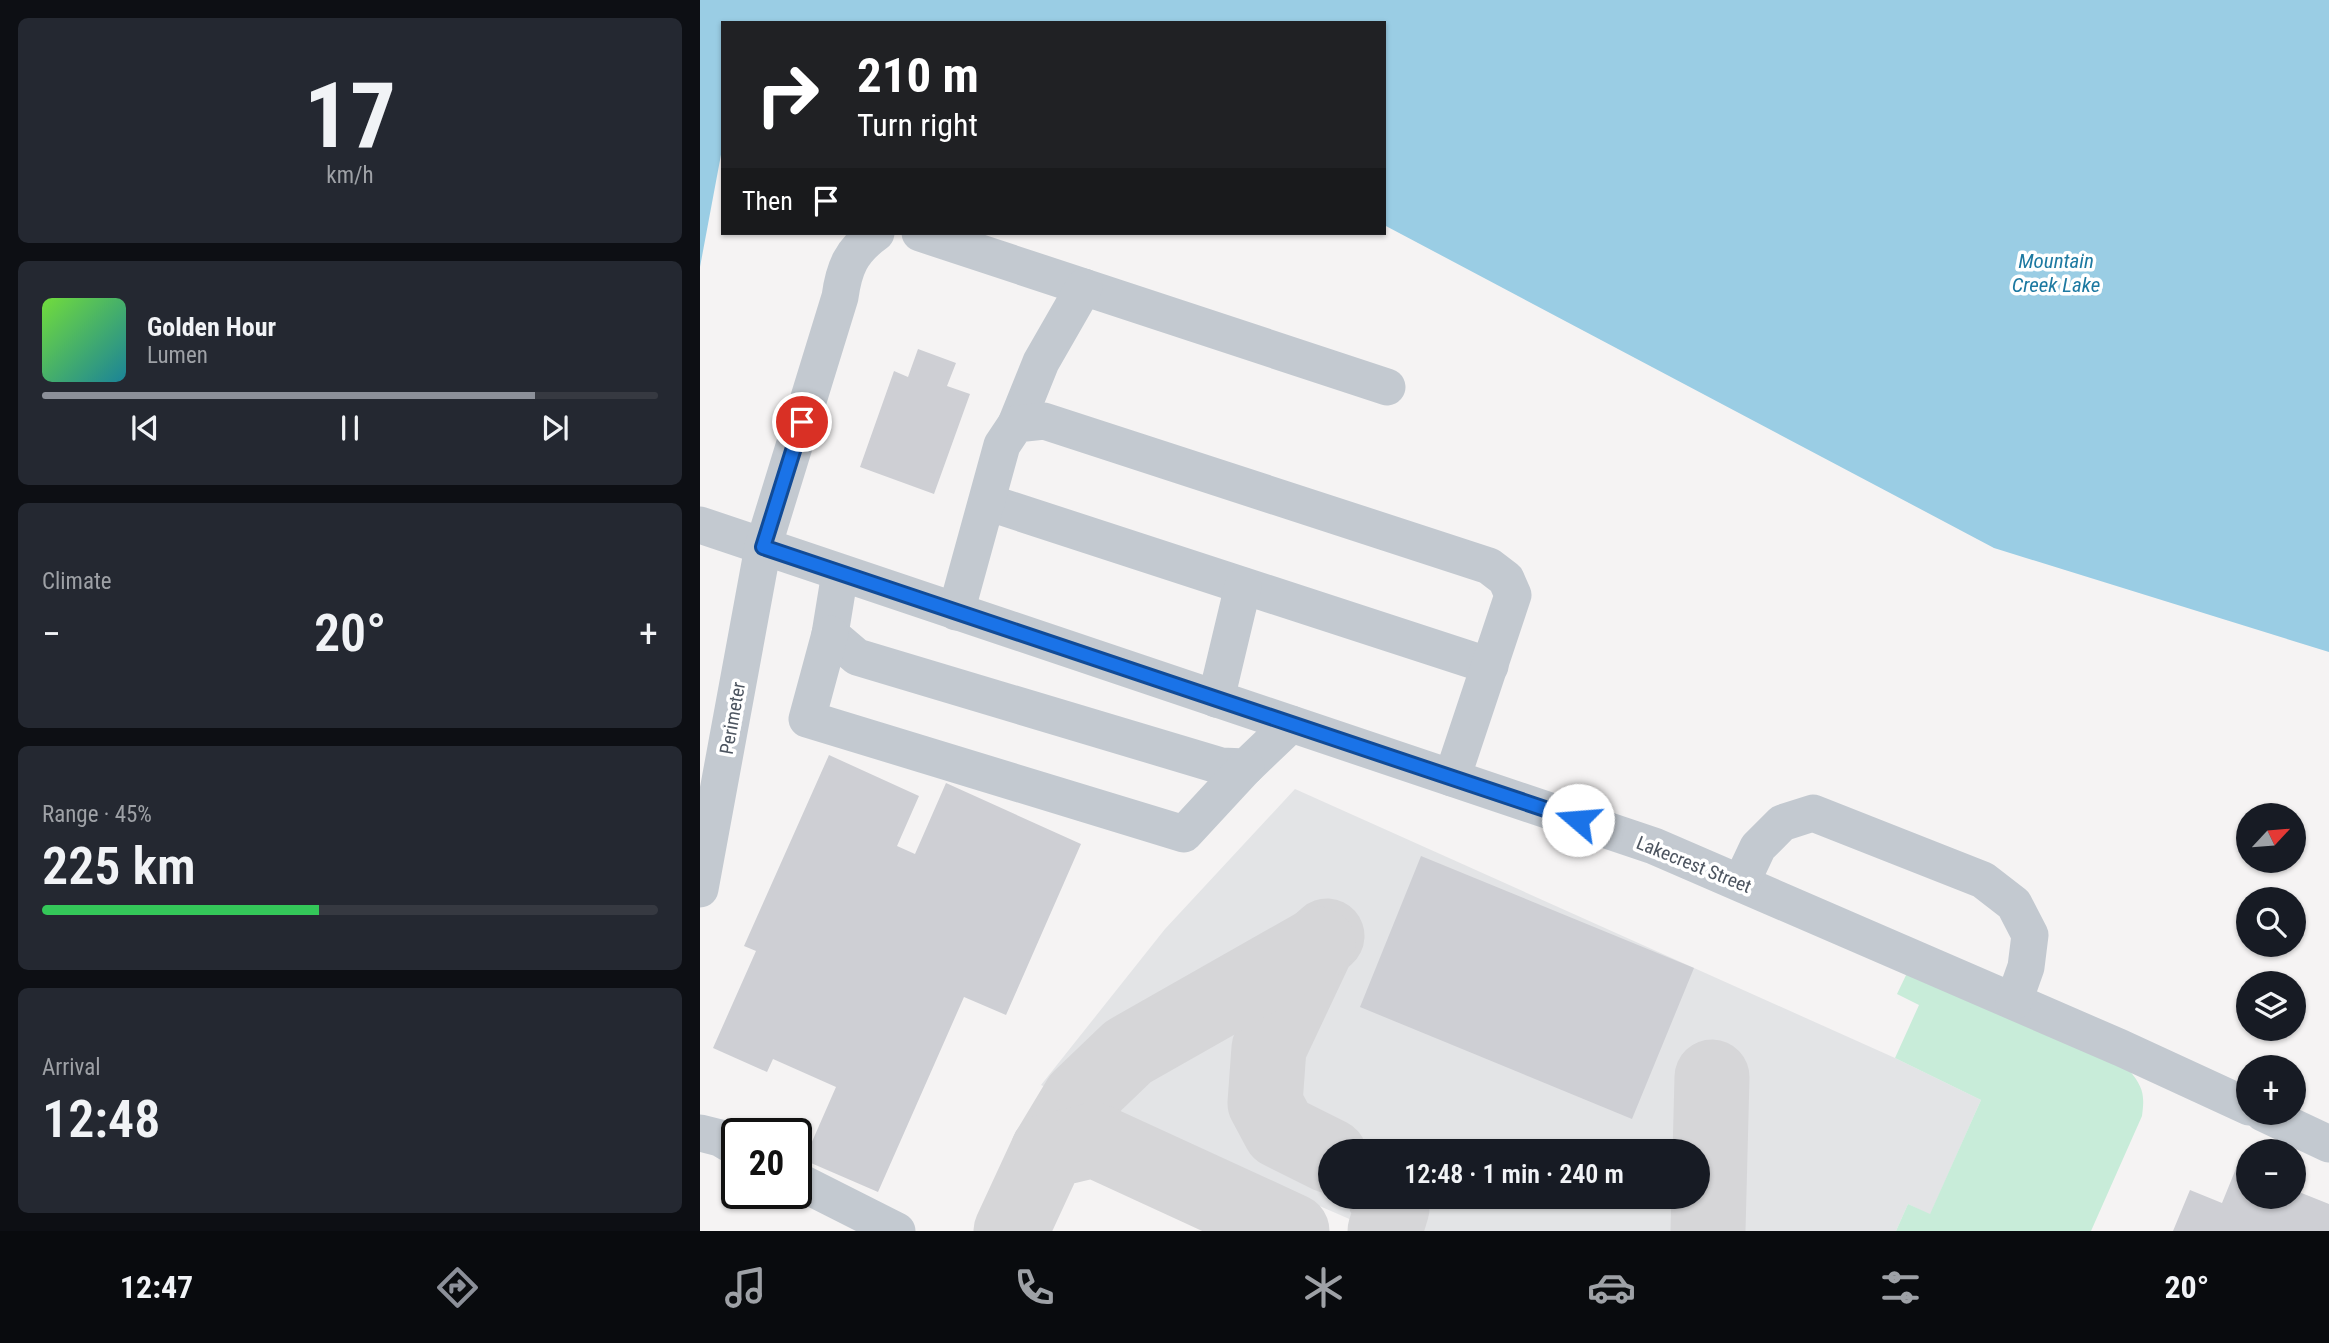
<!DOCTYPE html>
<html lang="en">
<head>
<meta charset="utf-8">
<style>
	body { margin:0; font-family:"Roboto Condensed",sans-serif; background:#242831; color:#f1f3f6; height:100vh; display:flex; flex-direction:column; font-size:26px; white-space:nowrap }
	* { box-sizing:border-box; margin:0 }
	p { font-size:23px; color:#9ea1a6 }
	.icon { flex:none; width:38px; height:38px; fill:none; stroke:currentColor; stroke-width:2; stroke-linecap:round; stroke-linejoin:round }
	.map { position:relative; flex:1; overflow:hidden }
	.drawer { display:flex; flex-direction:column; gap:18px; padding:18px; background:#0d0f14; width:700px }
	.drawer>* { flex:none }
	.guide { position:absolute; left:21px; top:21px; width:665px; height:214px; border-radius:0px; box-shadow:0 2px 5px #0004; background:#202124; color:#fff; overflow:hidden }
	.needle { width:46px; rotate:64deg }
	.controls { position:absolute; left:1536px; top:803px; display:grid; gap:14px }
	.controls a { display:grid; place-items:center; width:70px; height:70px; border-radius:50%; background:#171b24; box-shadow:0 2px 5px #0004; font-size:35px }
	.speed { position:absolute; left:21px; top:1118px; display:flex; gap:14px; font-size:35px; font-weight:700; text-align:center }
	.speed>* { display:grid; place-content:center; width:91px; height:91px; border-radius:50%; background:#171b24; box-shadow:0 2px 5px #0004; line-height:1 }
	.speed .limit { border:4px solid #111; border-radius:10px; background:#fff; color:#111 }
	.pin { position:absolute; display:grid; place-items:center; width:60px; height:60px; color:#fff; margin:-30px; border:4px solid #fff; border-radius:50%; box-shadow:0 2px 7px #0007 }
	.me { position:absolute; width:77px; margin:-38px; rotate:288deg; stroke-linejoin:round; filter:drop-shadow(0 0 5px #0008) }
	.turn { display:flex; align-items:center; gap:24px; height:147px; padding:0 21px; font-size:32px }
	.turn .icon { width:91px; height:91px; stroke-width:2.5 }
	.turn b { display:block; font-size:49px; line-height:60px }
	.then { display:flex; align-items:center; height:66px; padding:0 21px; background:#0003; gap:14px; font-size:26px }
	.big { font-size:52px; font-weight:600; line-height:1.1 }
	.drawer .card { flex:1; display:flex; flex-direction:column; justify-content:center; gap:10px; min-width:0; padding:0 24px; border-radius:10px; background:#242831 }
	.drawer .dial { align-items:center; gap:0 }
	.dial b { font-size:91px; line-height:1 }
	.song { display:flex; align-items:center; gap:21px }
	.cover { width:84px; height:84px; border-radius:10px; background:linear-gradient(135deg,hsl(100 70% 55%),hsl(190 70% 35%)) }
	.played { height:7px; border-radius:4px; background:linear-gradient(90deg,#8c9099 80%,#363941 80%) }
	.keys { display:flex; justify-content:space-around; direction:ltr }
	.heat { display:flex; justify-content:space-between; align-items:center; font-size:38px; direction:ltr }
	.charge { height:10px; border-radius:5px; background:linear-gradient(90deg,#34c759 45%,#363941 0) }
	.trip { position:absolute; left:618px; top:1139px; width:392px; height:70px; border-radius:35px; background:#171b24; box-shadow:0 2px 5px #0004; font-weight:600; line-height:70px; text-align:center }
	.tab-bar { display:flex; height:112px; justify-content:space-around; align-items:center; background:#090b0e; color:#9ea1a6 }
	.tab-bar .icon { width:49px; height:49px }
	.tab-bar .selected { color:#8c9099 }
	.tab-bar b { font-size:32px; color:#f1f3f6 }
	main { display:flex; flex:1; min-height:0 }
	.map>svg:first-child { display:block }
	.airport { fill:#e3e4e6; fill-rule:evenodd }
	.green { fill:#c8ecd9 }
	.water { fill:#9acde4 }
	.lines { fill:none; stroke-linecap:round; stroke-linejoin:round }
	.taxiway { stroke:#d6d6d8; stroke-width:75 }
	.building { fill:#cecfd4 }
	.minor { stroke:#c3c9d0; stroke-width:37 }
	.route-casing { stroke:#114b97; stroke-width:18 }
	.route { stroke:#1a73e8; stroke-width:12 }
	.labels { text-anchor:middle; stroke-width:7; stroke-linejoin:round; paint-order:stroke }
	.street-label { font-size:19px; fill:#4c545f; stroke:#fff }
	.water-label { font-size:21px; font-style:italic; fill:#1d79a1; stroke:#fff }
</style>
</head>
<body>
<main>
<section class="drawer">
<div class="card dial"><b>17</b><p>km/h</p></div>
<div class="card">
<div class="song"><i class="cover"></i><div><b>Golden Hour</b><p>Lumen</p></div></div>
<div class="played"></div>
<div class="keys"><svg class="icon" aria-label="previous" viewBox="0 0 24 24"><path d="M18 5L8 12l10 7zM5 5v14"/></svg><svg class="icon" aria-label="pause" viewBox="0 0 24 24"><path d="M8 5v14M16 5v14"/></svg><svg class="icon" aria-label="next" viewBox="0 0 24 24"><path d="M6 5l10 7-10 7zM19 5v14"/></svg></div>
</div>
<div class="card"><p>Climate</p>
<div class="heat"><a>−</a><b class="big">20°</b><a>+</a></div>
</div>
<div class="card"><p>Range · 45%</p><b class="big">225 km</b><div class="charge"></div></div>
<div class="card"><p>Arrival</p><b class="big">12:48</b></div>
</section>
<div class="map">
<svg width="1629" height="1231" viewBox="0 0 1629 1231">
	<rect width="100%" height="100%" fill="#f5f3f3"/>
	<path class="airport" d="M595,789l600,269 86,42 -51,115 -22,-11 -12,27h-519l-336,-146 124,-156zM630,1152h368v45h-368z"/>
	<path class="green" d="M1208,971l221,99c14,17 16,24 13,46l-51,115h-195l12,-27 22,10 51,-114 -86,-42 24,-53 -22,-11z"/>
	<path class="water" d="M0,0h1629v652l-335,-104 -610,-323v-202h-661v121l-23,123z"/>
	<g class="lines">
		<g class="taxiway">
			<path d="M627,936l-9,8 -49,104 -4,55 15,28 50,25"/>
			<path d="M348,1151l32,-53 48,-46 190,-108"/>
			<path d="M311,1231l37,-80 46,-11 198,91"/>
			<path d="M685,1231l7,-23 -7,-11"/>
			<path d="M1008,1231l4,-154"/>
		</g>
	</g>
	<g class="building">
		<path d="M218,349l38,14 -9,23 23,8 -36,100 -74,-27 34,-96 14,6z"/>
		<path d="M129,755l90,41 -22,50 18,8 31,-71 135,61 -75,171 -42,-18 -86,195 -74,-32 32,-73 -63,-28 -6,13 -54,-24 43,-97 -12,-5z"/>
		<path d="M721,856l273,112 -62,151 -272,-112z"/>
		<path d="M1537,1166l12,5v26h45v-7l35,14v27h-156l17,-41 32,13z"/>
	</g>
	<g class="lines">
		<g class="minor">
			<path d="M220,233l467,154"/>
			<path d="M316,424l25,-62 43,-75"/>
			<path d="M287,502l503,164"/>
			<path d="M0,525l954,321 467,202 128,59"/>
			<path d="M140,573l-10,61 27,23 364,109 25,1 45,-43"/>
			<path d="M256,612l46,-167 14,-21 28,-3 445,145 17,13 7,16 -61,183"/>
			<path d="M130,634l-23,85 377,115 62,-67"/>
			<path d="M516,699l27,-113"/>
			<path d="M1041,883l17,-36 24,-24 31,-10 170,67 31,24 16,31 -4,32 -12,34"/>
			<path d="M0,889l63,-342 77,-250c4,-29 11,-46 36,-64"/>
			<path d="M1563,1113l66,31"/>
			<path d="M0,1133l20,5 17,10"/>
			<path d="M96,1180l101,51"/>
		</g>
	</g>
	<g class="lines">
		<defs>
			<path id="route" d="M102,422l-39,125 815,273"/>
		</defs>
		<use href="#route" class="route-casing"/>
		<use href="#route" class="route"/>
	</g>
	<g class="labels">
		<g class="street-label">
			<text transform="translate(32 718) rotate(-80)" y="7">Perimeter</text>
			<text transform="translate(994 864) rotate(22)" y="7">Lakecrest Street</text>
		</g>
		<g class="water-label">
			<text x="1356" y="268">Mountain<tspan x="1356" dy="24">Creek Lake</tspan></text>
		</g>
	</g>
</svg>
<div class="controls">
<a><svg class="needle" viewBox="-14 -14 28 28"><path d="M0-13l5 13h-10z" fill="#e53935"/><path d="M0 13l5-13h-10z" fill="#9ea1a6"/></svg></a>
<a><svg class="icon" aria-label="search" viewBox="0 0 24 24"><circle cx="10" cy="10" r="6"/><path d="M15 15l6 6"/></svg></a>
<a><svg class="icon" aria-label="layers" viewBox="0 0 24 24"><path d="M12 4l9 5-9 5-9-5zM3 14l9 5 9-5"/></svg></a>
<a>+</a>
<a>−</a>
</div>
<div class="speed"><div class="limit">20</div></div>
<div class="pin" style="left:102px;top:422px;background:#d93025"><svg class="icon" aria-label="arrive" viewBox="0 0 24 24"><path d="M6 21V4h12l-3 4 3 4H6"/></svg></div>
<svg class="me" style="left:878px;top:820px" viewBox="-20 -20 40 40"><circle r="19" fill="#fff"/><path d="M0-13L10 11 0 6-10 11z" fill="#1a73e8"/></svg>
<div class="trip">12:48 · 1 min · 240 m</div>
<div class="guide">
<div class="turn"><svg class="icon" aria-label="right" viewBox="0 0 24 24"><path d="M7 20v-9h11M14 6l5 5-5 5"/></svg><div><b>210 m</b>Turn right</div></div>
<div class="then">Then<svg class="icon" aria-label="arrive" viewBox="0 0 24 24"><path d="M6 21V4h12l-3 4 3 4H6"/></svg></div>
</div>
</div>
</main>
<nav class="tab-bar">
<b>12:47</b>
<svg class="icon selected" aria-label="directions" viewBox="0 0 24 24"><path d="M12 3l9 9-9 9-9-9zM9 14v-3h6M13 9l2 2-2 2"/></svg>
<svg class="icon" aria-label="music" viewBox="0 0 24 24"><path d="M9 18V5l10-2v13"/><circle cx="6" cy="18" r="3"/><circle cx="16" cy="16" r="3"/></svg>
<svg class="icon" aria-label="phone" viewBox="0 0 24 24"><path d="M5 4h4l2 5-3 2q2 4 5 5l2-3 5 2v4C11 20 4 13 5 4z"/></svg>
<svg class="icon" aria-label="climate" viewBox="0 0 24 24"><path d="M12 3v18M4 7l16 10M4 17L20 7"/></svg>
<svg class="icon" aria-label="car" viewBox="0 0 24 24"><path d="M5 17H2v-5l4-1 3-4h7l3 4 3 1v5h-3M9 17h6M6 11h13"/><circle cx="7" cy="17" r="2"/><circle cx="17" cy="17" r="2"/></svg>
<svg class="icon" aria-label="filters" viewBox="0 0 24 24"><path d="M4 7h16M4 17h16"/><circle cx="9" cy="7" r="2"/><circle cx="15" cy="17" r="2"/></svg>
<b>20°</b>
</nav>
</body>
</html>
